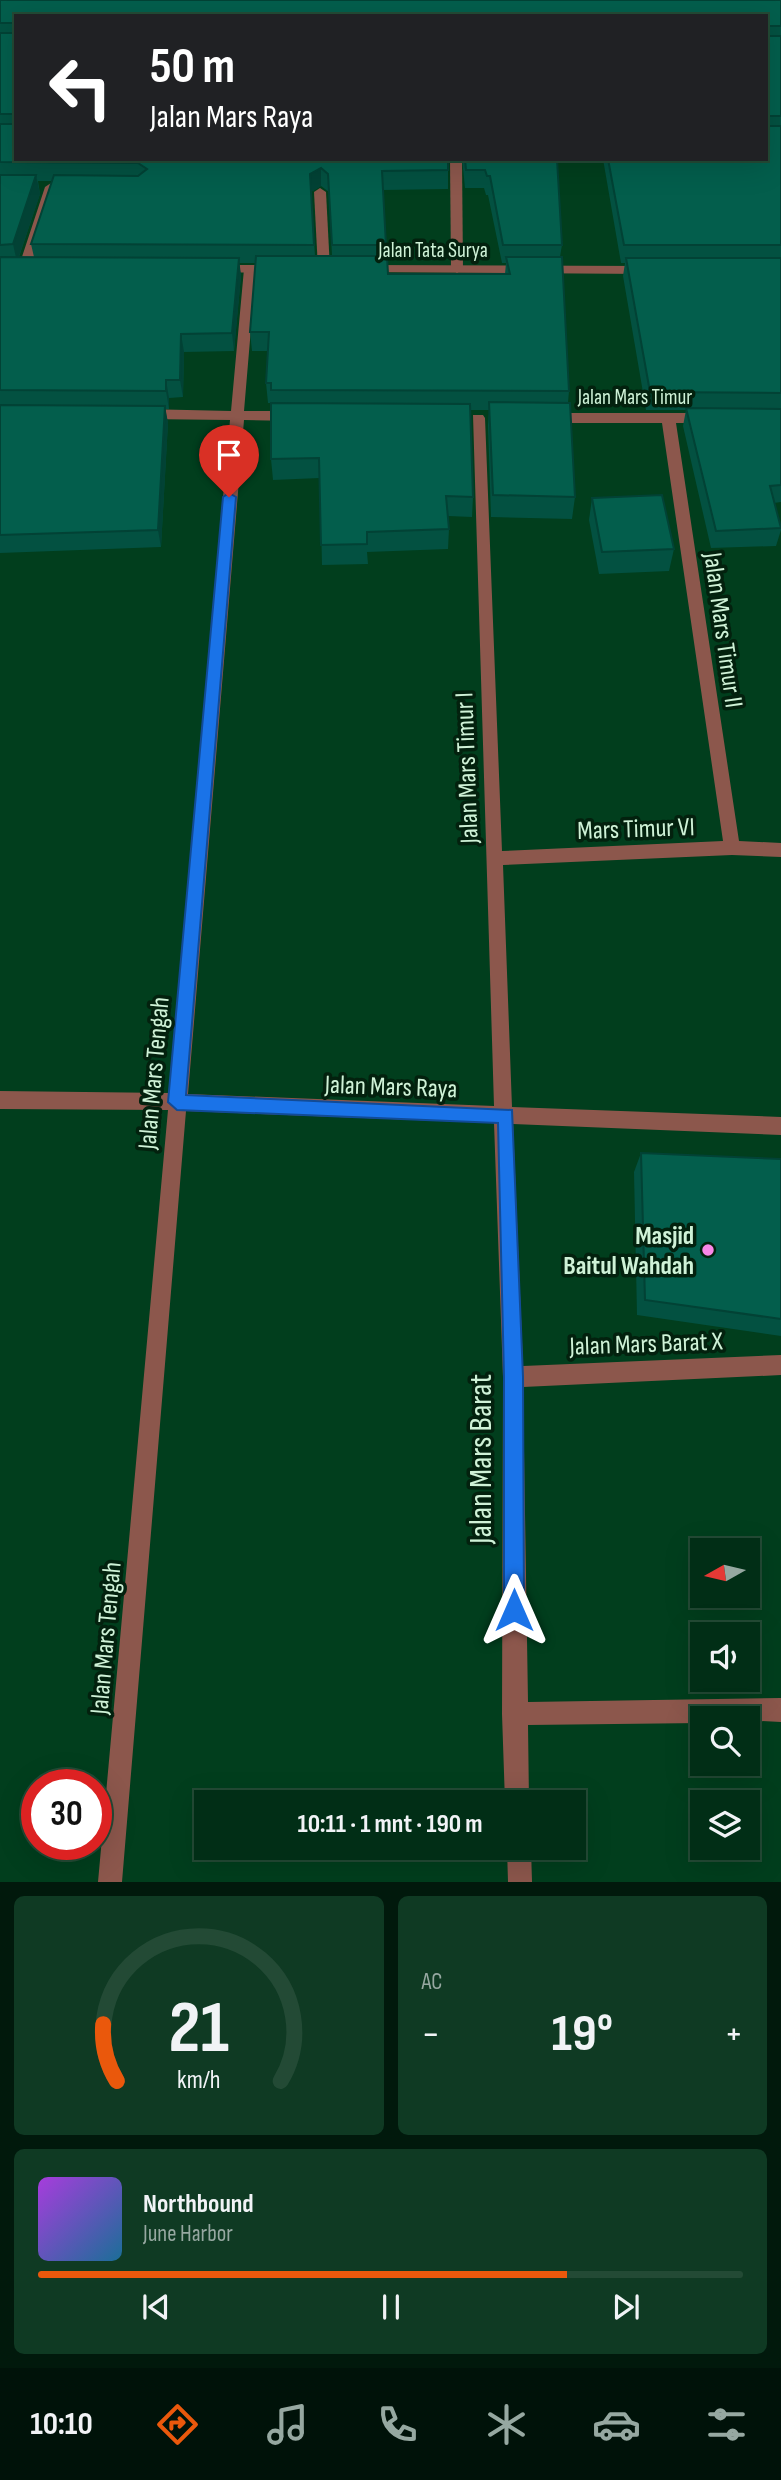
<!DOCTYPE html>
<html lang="id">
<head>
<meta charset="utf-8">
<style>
	body { margin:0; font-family:"Sofia Sans Condensed",sans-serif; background:#0f3a23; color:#f1f3f6; height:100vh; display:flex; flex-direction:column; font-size:26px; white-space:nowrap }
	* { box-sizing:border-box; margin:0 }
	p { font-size:23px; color:#96a8a1 }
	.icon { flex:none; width:38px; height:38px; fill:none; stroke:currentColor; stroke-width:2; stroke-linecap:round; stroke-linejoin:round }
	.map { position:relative; height:1882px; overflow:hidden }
	.sheet { display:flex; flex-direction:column; gap:14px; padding:14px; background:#01190c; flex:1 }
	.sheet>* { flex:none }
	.banner { position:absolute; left:14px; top:14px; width:754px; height:147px; border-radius:0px; box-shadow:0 7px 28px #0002,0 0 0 2px #234a35; background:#202124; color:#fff; overflow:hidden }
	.needle { width:46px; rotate:262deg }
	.buttons { position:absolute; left:690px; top:1538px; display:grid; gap:14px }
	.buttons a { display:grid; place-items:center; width:70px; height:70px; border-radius:0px; background:#012e16; box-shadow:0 7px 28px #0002,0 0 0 2px #234a35; font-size:35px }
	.speed { position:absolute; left:21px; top:1769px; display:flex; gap:14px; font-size:35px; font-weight:700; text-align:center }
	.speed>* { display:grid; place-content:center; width:91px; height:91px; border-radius:50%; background:#012e16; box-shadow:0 7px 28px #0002,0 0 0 2px #234a35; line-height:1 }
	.speed .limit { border:10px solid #d22; background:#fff; color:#111 }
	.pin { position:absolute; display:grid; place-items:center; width:60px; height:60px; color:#fff; margin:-72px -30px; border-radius:50% 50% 50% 0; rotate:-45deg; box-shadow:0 0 7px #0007 }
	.pin .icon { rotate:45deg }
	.me { position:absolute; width:77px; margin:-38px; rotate:0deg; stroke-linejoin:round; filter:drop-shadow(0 0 5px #0008) }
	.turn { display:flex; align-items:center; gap:24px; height:147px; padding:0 21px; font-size:32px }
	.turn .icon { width:91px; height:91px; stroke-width:2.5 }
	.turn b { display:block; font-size:49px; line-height:60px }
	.big { font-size:52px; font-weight:700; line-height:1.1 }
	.sheet .widget { flex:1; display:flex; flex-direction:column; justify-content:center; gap:10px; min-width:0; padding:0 24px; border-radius:10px; background:#0f3a23 }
	.sheet .dial { align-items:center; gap:0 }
	.dial svg { height:182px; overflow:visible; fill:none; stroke:#234a35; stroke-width:7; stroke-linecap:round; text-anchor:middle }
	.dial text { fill:#f1f3f6; stroke:none }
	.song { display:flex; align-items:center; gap:21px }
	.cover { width:84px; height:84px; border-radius:10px; background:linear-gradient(135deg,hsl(280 70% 55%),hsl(200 70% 35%)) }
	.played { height:7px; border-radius:4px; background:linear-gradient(90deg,#ea580c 75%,#234a35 75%) }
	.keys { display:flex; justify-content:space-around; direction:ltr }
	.heat { display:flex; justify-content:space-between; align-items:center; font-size:38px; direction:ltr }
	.sheet .tiles { flex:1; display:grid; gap:14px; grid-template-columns:1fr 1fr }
	.widget:last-child { grid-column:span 2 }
	.trip { position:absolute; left:194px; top:1790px; width:392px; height:70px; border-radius:0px; background:#012e16; box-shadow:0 7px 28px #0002,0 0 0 2px #234a35; font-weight:700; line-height:70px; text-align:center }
	.tabs { display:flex; height:112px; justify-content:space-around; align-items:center; background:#001209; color:#96a8a1 }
	.tabs .icon { width:49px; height:49px }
	.tabs .on { color:#ea580c }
	.tabs b { font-size:32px; color:#f1f3f6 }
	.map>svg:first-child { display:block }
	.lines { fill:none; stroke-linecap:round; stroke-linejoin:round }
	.minor { fill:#8c574c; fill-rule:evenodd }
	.tertiary { fill:#8c574c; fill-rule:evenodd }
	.wall { fill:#035141; fill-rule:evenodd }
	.shaded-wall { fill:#024235 }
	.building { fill:#035e4c; stroke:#024235; stroke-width:2 }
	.route { fill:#1a73e8; stroke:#114b97; stroke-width:2 }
	.poi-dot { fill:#f987e8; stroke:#03210e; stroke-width:2.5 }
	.labels { text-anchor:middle; stroke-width:7; stroke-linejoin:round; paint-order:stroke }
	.far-street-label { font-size:21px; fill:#cff2d7; stroke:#03210e }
	.street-label { font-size:26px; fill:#cff2d7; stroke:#03210e }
	.poi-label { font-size:26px; font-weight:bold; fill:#cff2d7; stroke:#03210e; text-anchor:end }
	.near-street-label { font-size:32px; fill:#cff2d7; stroke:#03210e }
</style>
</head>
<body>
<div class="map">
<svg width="781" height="1882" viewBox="0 0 781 1882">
	<rect width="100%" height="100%" fill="#013e1d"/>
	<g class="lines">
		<g class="minor">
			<path d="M450,159h12l1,110 -6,4 -6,-4z"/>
			<path d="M51,183l15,1 6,4 -6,4 -10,-1 -26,78 -6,4 -4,-1 -2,-3 27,-82z"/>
			<path d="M320,188l6,4 4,77 -6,4 -6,-4 -4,-77z"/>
			<path d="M250,265l6,4 -12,142h50l7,5 -7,5 -50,-1 -56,674 306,12 -21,-691h10l2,3 17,433 221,-10 -61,-418h-113l-7,-5 7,-5h158l7,5 -7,5h-31l63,418 42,2v14l-49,-2 -229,10 9,242 269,10v18l-268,-11 10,242 258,-11v20l-258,12 5,315 253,-4v24l-79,-4v5l-174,2 1,77h-24l-3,-88 1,-337 -9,-254 -308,-12 -64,771h-24l70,-772 -168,-1v-18l169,2 61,-673 -87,-1 -7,-5 7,-5 88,2 13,-142z"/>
			<path d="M507,1848h24l1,34h-24z"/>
		</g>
		<g class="tertiary">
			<path d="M217,265h59l6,4 -6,4 -63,-1v-6z"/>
			<path d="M364,265l283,1 6,4 -6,4 -287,-2 -2,-3z"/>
		</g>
	</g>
	<g class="wall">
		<path d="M0,0h781v502l-7,1 7,23v4l-5,16 -65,2 -28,-122 3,-16h-40l-23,-134 2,-13h-4l-18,-104h163l-750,-143 432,143v30l-65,1 5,84h117l1,-11h-4l-14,-68h-2l-2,-7h-19l-3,-29h95l5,86 -2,12 9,134 -1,12 7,94 -3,22 -81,-2 -3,-92 1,-15h-19l3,87 -1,20 -24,-1 1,13 -1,20 -81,3 1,12 -46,1 -2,-87 -47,2 -2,-21 1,-56h-4l-2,-20 2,-32h-16l-2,-19 6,-69h-17l2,13 -7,75 -50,1 -1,45 -14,1v11h-4l3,14 -7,124 -161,6zM38,181h14l-21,63 3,13h-15l21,-63zM321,186l8,6 3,64h-17l-4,-64z"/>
		<path d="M592,498l82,51 -5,22 -70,3 -10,-54z"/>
		<path d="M641,1153l140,6v177l-144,-21 -3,-143z"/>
	</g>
	<g class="shaded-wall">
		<path d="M321,168v18l-10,6 -1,-18z"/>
		<path d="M36,175l4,19 -23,68 -4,-18z"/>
		<path d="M239,258l2,18 -7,75 -2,-18z"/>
		<path d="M181,334l3,18 -1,45 -3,-17z"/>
		<path d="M166,380l3,18v11l-3,-18z"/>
		<path d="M165,406l3,17 -7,124 -3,-17z"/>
	</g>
	<g class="building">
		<path d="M0,0h781v26h-13v10h13v80h-13v10h13v119h-157l-16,-86h158v-143h-750v143h432v11l-66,1 4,74h-54l-4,-71 -7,-6 -11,6 4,71 -283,-1 23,-69 84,1 9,-7 -9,-6 -138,-1v-38h14v-10h-14v-81h14v-10h-14z"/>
		<path d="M465,159h92l5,86h-59l-13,-69h-3l-2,-6h-19z"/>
		<path d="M0,175h36l-23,69 -13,1z"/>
		<path d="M256,256h131l1,18h122l-4,-17h56l7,134 -298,-1v-7h-5l3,-51h-19z"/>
		<path d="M0,257l239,1 -7,75 -51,1 -1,46h-14v11l-166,-1z"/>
		<path d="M626,258h155v135l-131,-1z"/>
		<path d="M489,402l81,1 5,94 -82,-2z"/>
		<path d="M271,403l199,1 3,93 -27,-1 3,33 -82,3v12l-46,1 -2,-87 -48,1z"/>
		<path d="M0,405l165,1 -7,124 -158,5z"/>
		<path d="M686,408l95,1v76l-11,1 11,42 -65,3z"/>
		<path d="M662,495l12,54 -72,3 -10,-54z"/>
		<path d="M641,1153l140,6v160l-136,-19z"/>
	</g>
	<path class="route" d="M229,493l7,4 -50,598 326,15 11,267 1,233 -3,7 -7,3 -7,-3 -3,-7v-233l-6,-254 -321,-13 -9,-8 55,-605z"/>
	<circle class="poi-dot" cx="708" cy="1250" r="7"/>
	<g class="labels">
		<g class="far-street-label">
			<text x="433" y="257">Jalan Tata Surya</text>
			<text x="635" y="404">Jalan Mars Timur</text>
		</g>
		<g class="street-label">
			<text transform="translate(724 630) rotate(82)" y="9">Jalan Mars Timur II</text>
			<text transform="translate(466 768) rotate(-92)" y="9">Jalan Mars Timur I</text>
			<text transform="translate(636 828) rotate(-2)" y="9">Mars Timur VI</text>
			<text transform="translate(153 1073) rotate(-85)" y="9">Jalan Mars Tengah</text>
			<text transform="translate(391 1086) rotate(2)" y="9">Jalan Mars Raya</text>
			<text transform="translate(646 1343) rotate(-2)" y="9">Jalan Mars Barat X</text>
			<text transform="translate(105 1638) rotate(-85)" y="9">Jalan Mars Tengah</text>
		</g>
		<g class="poi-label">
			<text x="694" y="1244">Masjid<tspan x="694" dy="30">Baitul Wahdah</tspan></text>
		</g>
		<g class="near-street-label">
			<text transform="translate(480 1459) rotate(-90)" y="11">Jalan Mars Barat</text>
		</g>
	</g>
</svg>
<div class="buttons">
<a><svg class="needle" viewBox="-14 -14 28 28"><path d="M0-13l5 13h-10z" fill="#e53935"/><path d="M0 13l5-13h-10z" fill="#96a8a1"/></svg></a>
<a><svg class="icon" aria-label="sound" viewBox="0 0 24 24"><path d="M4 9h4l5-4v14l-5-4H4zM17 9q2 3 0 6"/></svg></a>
<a><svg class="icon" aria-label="search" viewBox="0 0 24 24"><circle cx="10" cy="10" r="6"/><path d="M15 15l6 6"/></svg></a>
<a><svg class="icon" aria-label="layers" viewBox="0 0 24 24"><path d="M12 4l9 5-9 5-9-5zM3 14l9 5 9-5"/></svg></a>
</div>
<div class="speed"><div class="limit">30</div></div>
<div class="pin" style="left:229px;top:497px;background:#d93025"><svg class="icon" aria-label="arrive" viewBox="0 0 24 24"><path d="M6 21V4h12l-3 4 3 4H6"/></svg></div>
<svg class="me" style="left:514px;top:1610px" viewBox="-20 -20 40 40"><path d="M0-17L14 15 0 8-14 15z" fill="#1a73e8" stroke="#fff" stroke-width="4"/></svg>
<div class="trip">10:11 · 1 mnt · 190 m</div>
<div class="banner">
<div class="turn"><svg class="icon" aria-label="left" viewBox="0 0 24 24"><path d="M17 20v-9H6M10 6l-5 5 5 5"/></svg><div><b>50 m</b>Jalan Mars Raya</div></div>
</div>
</div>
<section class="sheet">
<div class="tiles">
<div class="widget dial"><svg viewBox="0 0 100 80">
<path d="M14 69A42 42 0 1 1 86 69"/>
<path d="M14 69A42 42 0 0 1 8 44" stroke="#ea580c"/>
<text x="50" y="56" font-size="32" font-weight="700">21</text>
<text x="50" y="72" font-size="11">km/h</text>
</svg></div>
<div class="widget"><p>AC</p>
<div class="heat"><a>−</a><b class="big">19°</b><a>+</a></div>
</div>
<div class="widget">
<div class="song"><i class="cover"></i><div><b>Northbound</b><p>June Harbor</p></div></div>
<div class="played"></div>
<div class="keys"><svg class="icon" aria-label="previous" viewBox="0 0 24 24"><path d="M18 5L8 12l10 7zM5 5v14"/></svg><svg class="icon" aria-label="pause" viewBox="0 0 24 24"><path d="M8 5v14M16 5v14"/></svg><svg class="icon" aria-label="next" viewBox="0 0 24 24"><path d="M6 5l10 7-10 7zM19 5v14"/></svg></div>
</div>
</div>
</section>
<nav class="tabs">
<b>10:10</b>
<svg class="icon on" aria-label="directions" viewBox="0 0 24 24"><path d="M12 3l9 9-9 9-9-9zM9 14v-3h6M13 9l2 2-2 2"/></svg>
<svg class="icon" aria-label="music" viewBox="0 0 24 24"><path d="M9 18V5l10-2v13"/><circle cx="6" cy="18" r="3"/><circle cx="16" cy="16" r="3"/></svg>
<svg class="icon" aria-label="phone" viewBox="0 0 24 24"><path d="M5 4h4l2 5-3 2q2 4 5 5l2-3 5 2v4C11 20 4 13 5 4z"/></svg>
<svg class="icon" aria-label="climate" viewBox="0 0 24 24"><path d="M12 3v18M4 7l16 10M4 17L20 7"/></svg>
<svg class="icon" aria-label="car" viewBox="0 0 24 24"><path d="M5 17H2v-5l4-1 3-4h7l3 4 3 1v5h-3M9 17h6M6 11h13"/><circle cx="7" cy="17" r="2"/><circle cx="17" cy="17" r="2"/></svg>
<svg class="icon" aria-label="filters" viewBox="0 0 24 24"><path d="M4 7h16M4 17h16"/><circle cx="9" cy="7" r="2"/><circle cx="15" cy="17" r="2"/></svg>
</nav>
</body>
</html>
